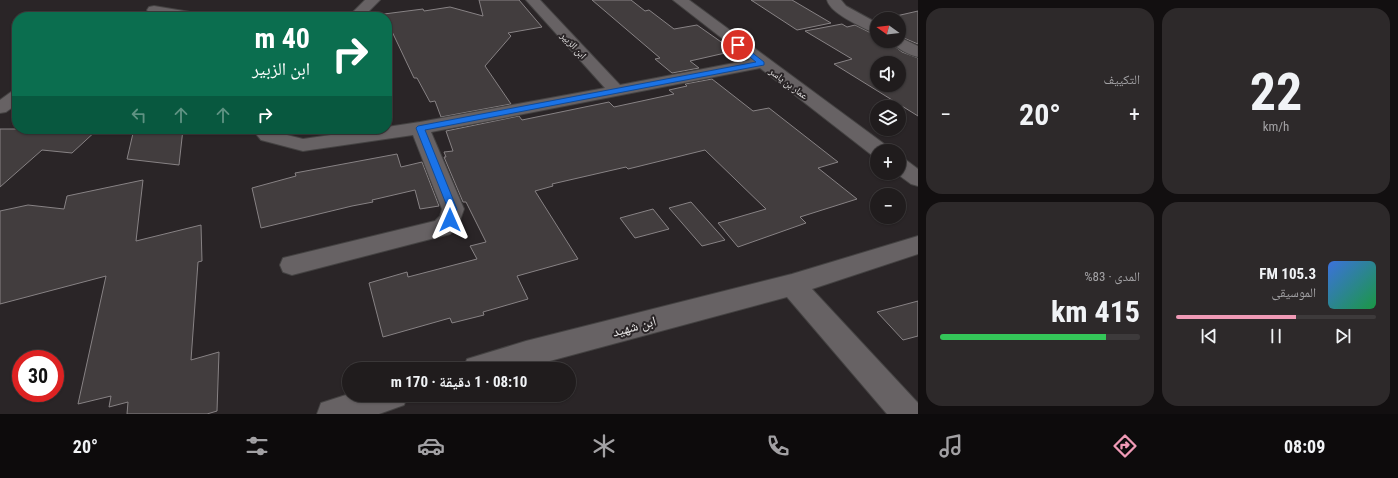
<!DOCTYPE html>
<html lang="ar">
<head>
<meta charset="utf-8">
<style>
	body { margin:0; font-family:"Roboto Condensed","Noto Naskh Arabic",sans-serif; background:#2d292a; color:#f1f3f6; direction:rtl; height:100vh; display:flex; flex-direction:column; font-size:15px; white-space:nowrap }
	* { box-sizing:border-box; margin:0 }
	p { font-size:13px; color:#a2a1a4 }
	.icon { flex:none; width:22px; height:22px; fill:none; stroke:currentColor; stroke-width:2; stroke-linecap:round; stroke-linejoin:round }
	.map { position:relative; flex:1; overflow:hidden; direction:ltr }
	.sheet { display:flex; flex-direction:column; gap:8px; padding:8px; background:#120f10; width:480px }
	.sheet>* { flex:none }
	.top-card { position:absolute; left:12px; top:12px; width:380px; height:122px; border-radius:16px; box-shadow:0 1px 3px #0004,0 0 0 1px #3d3a3b; direction:rtl; background:#0b6e4f; color:#fff; overflow:hidden }
	.needle { width:26px; rotate:285deg }
	.fabs { position:absolute; left:870px; top:12px; display:grid; gap:8px }
	.fabs a { display:grid; place-items:center; width:36px; height:36px; border-radius:50%; background:#201c1d; box-shadow:0 1px 3px #0004,0 0 0 1px #3d3a3b; font-size:20px }
	.speed { position:absolute; left:12px; top:350px; display:flex; gap:8px; font-size:20px; font-weight:700; text-align:center }
	.speed>* { display:grid; place-content:center; width:52px; height:52px; border-radius:50%; background:#201c1d; box-shadow:0 1px 3px #0004,0 0 0 1px #3d3a3b; line-height:1 }
	.speed .limit { border:6px solid #d22; background:#fff; color:#111 }
	.pin { position:absolute; display:grid; place-items:center; width:34px; height:34px; color:#fff; margin:-17px; border:2px solid #fff; border-radius:50%; box-shadow:0 1px 4px #0007 }
	.me { position:absolute; width:44px; margin:-22px; rotate:0deg; stroke-linejoin:round; filter:drop-shadow(0 0 3px #0008) }
	.turn { display:flex; align-items:center; gap:14px; height:84px; padding:0 16px; font-size:18px }
	.turn .icon { width:52px; height:52px; stroke-width:2.5 }
	.turn b { display:block; font-size:28px; line-height:34px }
	.lanes { display:flex; align-items:center; height:38px; padding:0 16px; background:#0003; justify-content:center; gap:20px; direction:ltr }
	.lanes .off { opacity:.35 }
	.big { font-size:30px; font-weight:700; line-height:1.1 }
	.sheet .tile { flex:1; display:flex; flex-direction:column; justify-content:center; gap:6px; min-width:0; padding:0 14px; border-radius:16px; background:#2d292a }
	.sheet .dial { align-items:center; gap:0 }
	.dial b { font-size:52px; line-height:1 }
	.song { display:flex; align-items:center; gap:12px }
	.cover { width:48px; height:48px; border-radius:6px; background:linear-gradient(135deg,hsl(220 70% 55%),hsl(140 70% 35%)) }
	.played { height:4px; border-radius:2px; background:linear-gradient(90deg,#f09ab6 60%,#3d3a3b 60%) }
	.keys { display:flex; justify-content:space-around; direction:ltr }
	.heat { display:flex; justify-content:space-between; align-items:center; font-size:22px; direction:ltr }
	.charge { height:6px; border-radius:3px; background:linear-gradient(90deg,#34c759 83%,#3d3a3b 0) }
	.sheet .tiles { flex:1; display:grid; gap:8px; grid-template-columns:repeat(2,1fr) }
	.trip { position:absolute; left:342px; top:362px; width:234px; height:40px; border-radius:20px; background:#201c1d; box-shadow:0 1px 3px #0004,0 0 0 1px #3d3a3b; font-weight:700; line-height:40px; text-align:center; direction:rtl }
	.menu { display:flex; height:64px; justify-content:space-around; align-items:center; background:#0d0b0c; color:#a2a1a4 }
	.menu .icon { width:28px; height:28px }
	.menu .current { color:#f09ab6 }
	.menu b { font-size:18px; color:#f1f3f6 }
	main { display:flex; flex:1; min-height:0 }
	.map>svg:first-child { display:block }
	.building { fill:#423d3e; stroke:#878284; fill-rule:evenodd }
	.lines { fill:none; stroke-linecap:round; stroke-linejoin:round }
	.minor-casing { stroke:#444242; stroke-width:2 }
	.minor { fill:#676264; fill-rule:evenodd }
	.route { fill:#1a73e8; stroke:#114b97 }
	.labels { text-anchor:middle; stroke-width:4; stroke-linejoin:round; paint-order:stroke }
	.far-street-label { font-size:10px; fill:#e4e2e2; stroke:#2a2527 }
	.near-street-label { font-size:14px; fill:#e4e2e2; stroke:#2a2527 }
</style>
</head>
<body>
<main>
<section class="sheet">
<div class="tiles">
<div class="tile dial"><b>22</b><p>km/h</p></div>
<div class="tile"><p>التكييف</p>
<div class="heat"><a>−</a><b class="big">20°</b><a>+</a></div>
</div>
<div class="tile">
<div class="song"><i class="cover"></i><div><b>105.3 FM</b><p>الموسيقى</p></div></div>
<div class="played"></div>
<div class="keys"><svg class="icon" aria-label="previous" viewBox="0 0 24 24"><path d="M18 5L8 12l10 7zM5 5v14"/></svg><svg class="icon" aria-label="pause" viewBox="0 0 24 24"><path d="M8 5v14M16 5v14"/></svg><svg class="icon" aria-label="next" viewBox="0 0 24 24"><path d="M6 5l10 7-10 7zM19 5v14"/></svg></div>
</div>
<div class="tile"><p>المدى · 83%</p><b class="big">415 km</b><div class="charge"></div></div>
</div>
</section>
<div class="map">
<svg width="918" height="414" viewBox="0 0 918 414">
	<rect width="100%" height="100%" fill="#2a2527"/>
	<g class="building">
		<path d="M479,0h40l23,27 -34,6 3,3 -26,30 26,38 -70,13 -6,-16 -5,1 -13,-24h-3l-27,-57v-4h-2l-1,-3 39,-5 1,2 26,-4 33,9z"/>
		<path d="M592,0h39l14,11 4,-1 25,19 23,-4 37,26 -44,10 9,7 -27,5 -17,-14 5,-1z"/>
		<path d="M751,0h41l39,23 -34,7z"/>
		<path d="M918,11v33l-19,-8v-17h-16z"/>
		<path d="M842,24l5,3 8,-2 16,8 6,1v7h11l14,11 16,6v58l-84,-52 18,-5 -47,-28zM877,63h22v22h-22z"/>
		<path d="M712,79l41,32 16,-3 69,54 -20,6 39,31 -57,18 6,6 -68,24 -20,-24 48,-14 -61,-59 -77,19 -2,-2 -74,17 1,2 -18,5 43,68 -61,17 11,23 -45,13 1,3 -32,8 -2,-5 -67,19 -14,-54 38,-11 1,5 69,-18 -7,-13 16,-4 -20,-40h-3l-19,-45h2l-2,-5 9,-1 -7,-20 73,-15 3,4 87,-18 5,5 60,-13 -5,-4 18,-4 -2,-2z"/>
		<path d="M0,129h98l-26,24 -30,-3 -42,37z"/>
		<path d="M134,129h49l-4,36 -52,-6z"/>
		<path d="M397,154l4,13 21,-5 17,44 -19,3 -5,-19 -43,10 1,2 -21,4 -91,22 -9,-40 44,-12 -1,-3z"/>
		<path d="M143,180l-7,61 65,-16 1,36 -4,1 -7,98 28,-8 -2,59 -10,3h-80l1,-12 -19,5 2,-11 -33,8 28,-128 -106,28v-93l28,-6 36,4 3,-13z"/>
		<path d="M691,202l34,38 -23,6 -33,-38z"/>
		<path d="M653,209l16,20 -34,9 -15,-20z"/>
		<path d="M918,301v35l-15,4 -26,-28z"/>
	</g>
	<g class="lines">
		<defs>
			<g id="minor">
				<path d="M365,0h15l-17,17h-15z"/>
				<path d="M526,0h14l80,85 130,-25 -77,-60h16l198,146 3,5h-13v6l-4,-1 -113,-88 -329,64 33,77 -6,17 -8,8 -158,41 -9,-3 -3,-7 3,-7 152,-37 5,-5 2,-7 -29,-74 -110,16 -42,-11 -9,-11h20l3,3 28,7 69,-10h15v-2l33,-5 185,-34z"/>
				<path d="M827,0h14l5,6 31,17v10l-5,-1c-12,-6 -42,-19 -45,-32z"/>
				<path d="M154,6l42,7 5,1 2,3h-32l-22,-4 -2,-3 2,-3z"/>
				<path d="M899,37l19,9v11c-9,-2 -22,-9 -28,-16h9z"/>
				<path d="M17,91v13l-11,8 -6,1v-13l11,-8z"/>
				<path d="M899,158l7,2 12,9v17l-7,-2 -15,-11h3z"/>
				<path d="M918,236v18l-106,35 106,114v11h-31l-100,-117 -267,72h-57l4,-10 59,-18 266,-67z"/>
				<path d="M349,394v1h59l-4,10 -25,9h-62l4,-11z"/>
			</g>
		</defs>
		<use href="#minor" class="minor-casing"/>
		<use href="#minor" class="minor"/>
	</g>
	<path class="route" d="M736,44h5l23,18v3l-339,65 32,79 -4,14h-7l-1,-3 3,-11 -32,-81 2,-2 338,-64 -20,-16z"/>
	<g class="labels">
		<g class="far-street-label">
			<text transform="translate(574 45) rotate(47)" y="4">ابن الزبير</text>
			<text transform="translate(789 83) rotate(37)" y="4">عمار بن ياسر</text>
		</g>
		<g class="near-street-label">
			<text transform="translate(634 326) rotate(-15)" y="5">ابن شهيد</text>
		</g>
	</g>
</svg>
<div class="fabs">
<a><svg class="needle" viewBox="-14 -14 28 28"><path d="M0-13l5 13h-10z" fill="#e53935"/><path d="M0 13l5-13h-10z" fill="#a2a1a4"/></svg></a>
<a><svg class="icon" aria-label="sound" viewBox="0 0 24 24"><path d="M4 9h4l5-4v14l-5-4H4zM17 9q2 3 0 6"/></svg></a>
<a><svg class="icon" aria-label="layers" viewBox="0 0 24 24"><path d="M12 4l9 5-9 5-9-5zM3 14l9 5 9-5"/></svg></a>
<a>+</a>
<a>−</a>
</div>
<div class="speed"><div class="limit">30</div></div>
<div class="pin" style="left:738px;top:45px;background:#d93025"><svg class="icon" aria-label="arrive" viewBox="0 0 24 24"><path d="M6 21V4h12l-3 4 3 4H6"/></svg></div>
<svg class="me" style="left:450px;top:220px" viewBox="-20 -20 40 40"><path d="M0-17L14 15 0 8-14 15z" fill="#1a73e8" stroke="#fff" stroke-width="4"/></svg>
<div class="trip">08:10 · 1 دقيقة · 170 m</div>
<div class="top-card">
<div class="turn"><svg class="icon" aria-label="right" viewBox="0 0 24 24"><path d="M7 20v-9h11M14 6l5 5-5 5"/></svg><div><b>40 m</b>ابن الزبير</div></div>
<div class="lanes"><svg class="icon off" aria-label="left" viewBox="0 0 24 24"><path d="M17 20v-9H6M10 6l-5 5 5 5"/></svg><svg class="icon off" aria-label="ahead" viewBox="0 0 24 24"><path d="M12 20V5M6 11l6-6 6 6"/></svg><svg class="icon off" aria-label="ahead" viewBox="0 0 24 24"><path d="M12 20V5M6 11l6-6 6 6"/></svg><svg class="icon" aria-label="right" viewBox="0 0 24 24"><path d="M7 20v-9h11M14 6l5 5-5 5"/></svg></div>
</div>
</div>
</main>
<nav class="menu">
<b>08:09</b>
<svg class="icon current" aria-label="directions" viewBox="0 0 24 24"><path d="M12 3l9 9-9 9-9-9zM9 14v-3h6M13 9l2 2-2 2"/></svg>
<svg class="icon" aria-label="music" viewBox="0 0 24 24"><path d="M9 18V5l10-2v13"/><circle cx="6" cy="18" r="3"/><circle cx="16" cy="16" r="3"/></svg>
<svg class="icon" aria-label="phone" viewBox="0 0 24 24"><path d="M5 4h4l2 5-3 2q2 4 5 5l2-3 5 2v4C11 20 4 13 5 4z"/></svg>
<svg class="icon" aria-label="climate" viewBox="0 0 24 24"><path d="M12 3v18M4 7l16 10M4 17L20 7"/></svg>
<svg class="icon" aria-label="car" viewBox="0 0 24 24"><path d="M5 17H2v-5l4-1 3-4h7l3 4 3 1v5h-3M9 17h6M6 11h13"/><circle cx="7" cy="17" r="2"/><circle cx="17" cy="17" r="2"/></svg>
<svg class="icon" aria-label="filters" viewBox="0 0 24 24"><path d="M4 7h16M4 17h16"/><circle cx="9" cy="7" r="2"/><circle cx="15" cy="17" r="2"/></svg>
<b>20°</b>
</nav>
</body>
</html>
